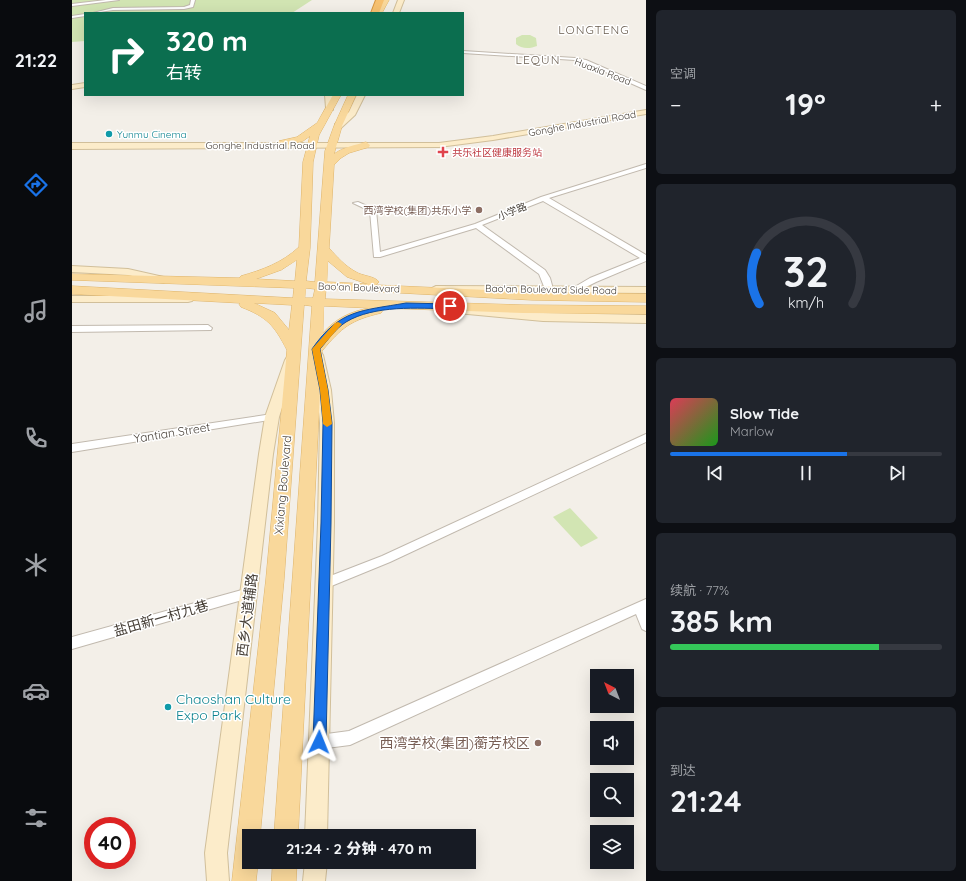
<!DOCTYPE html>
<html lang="zh">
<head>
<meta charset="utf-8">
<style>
	body { margin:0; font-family:Quicksand,"Noto Sans SC",sans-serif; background:#20242c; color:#f1f3f6; height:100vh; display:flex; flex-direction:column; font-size:15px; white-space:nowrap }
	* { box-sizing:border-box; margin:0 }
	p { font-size:13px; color:#9ea1a6 }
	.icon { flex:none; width:22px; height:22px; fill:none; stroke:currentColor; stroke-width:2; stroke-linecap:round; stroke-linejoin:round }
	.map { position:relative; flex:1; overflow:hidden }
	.details { display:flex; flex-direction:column; gap:10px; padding:10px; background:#0d0f14; width:320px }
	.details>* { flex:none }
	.hud { position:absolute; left:12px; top:12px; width:380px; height:84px; border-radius:0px; box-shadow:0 4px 16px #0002; background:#0b6e4f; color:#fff; overflow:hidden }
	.needle { width:26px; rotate:318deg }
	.buttons { position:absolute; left:518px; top:669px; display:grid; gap:8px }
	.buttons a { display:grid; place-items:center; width:44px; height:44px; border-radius:0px; background:#171b24; box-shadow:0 4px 16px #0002; font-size:20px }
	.speed { position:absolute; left:12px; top:817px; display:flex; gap:8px; font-size:20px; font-weight:700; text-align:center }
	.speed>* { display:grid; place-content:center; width:52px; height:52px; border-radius:50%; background:#171b24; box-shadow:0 4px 16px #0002; line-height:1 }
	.speed .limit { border:6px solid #d22; background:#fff; color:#111 }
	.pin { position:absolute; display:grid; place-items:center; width:34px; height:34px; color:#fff; margin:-17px; border:2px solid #fff; border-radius:50%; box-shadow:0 1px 4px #0007 }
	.me { position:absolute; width:44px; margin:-22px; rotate:2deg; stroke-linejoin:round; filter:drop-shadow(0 0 3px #0008) }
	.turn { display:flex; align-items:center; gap:14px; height:84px; padding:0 16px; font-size:18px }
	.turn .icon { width:52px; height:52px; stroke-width:2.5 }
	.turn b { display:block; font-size:28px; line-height:34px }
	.big { font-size:30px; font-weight:800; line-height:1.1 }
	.details .tile { flex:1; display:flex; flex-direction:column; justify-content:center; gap:6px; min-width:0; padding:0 14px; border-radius:6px; background:#20242c }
	.details .dial { align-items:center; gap:0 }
	.dial svg { height:104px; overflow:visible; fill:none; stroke:#363941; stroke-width:7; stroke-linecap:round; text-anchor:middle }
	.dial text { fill:#f1f3f6; stroke:none }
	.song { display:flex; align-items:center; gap:12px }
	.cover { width:48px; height:48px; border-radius:6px; background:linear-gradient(135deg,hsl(350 70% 55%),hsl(120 70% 35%)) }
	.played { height:4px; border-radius:2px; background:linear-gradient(90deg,#1a73e8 65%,#363941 65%) }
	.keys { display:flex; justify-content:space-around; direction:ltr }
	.heat { display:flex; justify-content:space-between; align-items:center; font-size:22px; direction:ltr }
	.charge { height:6px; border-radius:3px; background:linear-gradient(90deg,#34c759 77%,#363941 0) }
	.trip { position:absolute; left:170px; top:829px; width:234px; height:40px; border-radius:0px; background:#171b24; box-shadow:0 4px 16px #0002; font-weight:800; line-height:40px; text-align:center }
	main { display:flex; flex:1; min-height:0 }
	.tab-bar { display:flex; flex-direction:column; width:72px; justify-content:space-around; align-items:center; background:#090b0e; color:#9ea1a6 }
	.tab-bar .icon { width:28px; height:28px }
	.tab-bar .current { color:#1a73e8 }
	.tab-bar b { font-size:18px; color:#f1f3f6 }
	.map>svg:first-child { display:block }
	.green { fill:#d2e5b3 }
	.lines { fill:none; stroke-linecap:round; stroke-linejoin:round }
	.street-casing { stroke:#c1b9ae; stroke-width:2 }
	.secondary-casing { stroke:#d1bf9a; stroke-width:2 }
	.primary-casing { stroke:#deb46b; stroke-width:1 }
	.highway-casing { stroke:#d69540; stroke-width:2 }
	.street { fill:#fff; fill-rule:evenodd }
	.secondary { fill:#fcecca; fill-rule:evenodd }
	.primary { fill:#f9d89b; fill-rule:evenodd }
	.highway { fill:#f7c170; fill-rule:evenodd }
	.route { fill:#1a73e8; stroke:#114b97 }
	.slow { fill:#f59e0b }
	.culture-dot { fill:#0f9aa8; stroke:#fff; stroke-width:1.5 }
	.health-dot { fill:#e0444e; stroke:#fff; stroke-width:1.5 }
	.education-dot { fill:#8d6e63; stroke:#fff; stroke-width:1.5 }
	.labels { text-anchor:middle; stroke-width:3; stroke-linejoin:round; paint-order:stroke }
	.far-street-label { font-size:10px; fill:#463f37; stroke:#fff }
	.far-culture-label { font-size:10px; fill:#0d838f; stroke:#fff; text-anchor:start }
	.far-health-label { font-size:10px; fill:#be3a42; stroke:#fff; text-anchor:start }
	.far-education-label { font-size:10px; fill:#785e54; stroke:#fff; text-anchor:end }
	.far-quarter-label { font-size:12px; letter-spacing:1px; fill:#695d4f; stroke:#fff }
	.street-label { font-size:12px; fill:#463f37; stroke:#fff }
	.near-street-label { font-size:14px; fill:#463f37; stroke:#fff }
	.near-culture-label { font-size:14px; fill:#0d838f; stroke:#fff; text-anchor:start }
	.near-education-label { font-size:14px; fill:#785e54; stroke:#fff; text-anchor:end }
</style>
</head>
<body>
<main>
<nav class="tab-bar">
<b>21:22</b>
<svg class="icon current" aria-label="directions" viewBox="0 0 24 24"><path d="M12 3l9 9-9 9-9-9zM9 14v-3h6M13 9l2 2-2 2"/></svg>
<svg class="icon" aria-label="music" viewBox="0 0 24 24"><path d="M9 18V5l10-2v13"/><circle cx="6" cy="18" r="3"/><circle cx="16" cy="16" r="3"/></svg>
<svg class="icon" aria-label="phone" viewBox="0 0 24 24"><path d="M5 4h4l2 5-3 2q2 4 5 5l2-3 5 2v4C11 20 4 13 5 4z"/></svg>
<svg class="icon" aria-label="climate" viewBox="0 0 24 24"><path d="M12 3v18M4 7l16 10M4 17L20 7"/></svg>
<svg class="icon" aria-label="car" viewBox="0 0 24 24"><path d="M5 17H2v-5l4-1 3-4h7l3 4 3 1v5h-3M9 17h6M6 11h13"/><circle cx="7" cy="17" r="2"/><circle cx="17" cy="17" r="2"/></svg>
<svg class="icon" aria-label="filters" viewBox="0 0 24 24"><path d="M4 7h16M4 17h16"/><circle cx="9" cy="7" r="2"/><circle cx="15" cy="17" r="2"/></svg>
</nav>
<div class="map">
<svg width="574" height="881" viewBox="0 0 574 881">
	<rect width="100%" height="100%" fill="#f3efe8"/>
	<g class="green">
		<path d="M0,0h240l-20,13h-207v28l-13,1z"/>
		<path d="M450,35h8l6,3 1,8c-7,3 -16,3 -21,-2v-6z"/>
		<path d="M498,508l28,30 -17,9 -28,-30z"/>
	</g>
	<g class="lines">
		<defs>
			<g id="street">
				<path d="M34,0h13l-47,6v-2z"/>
				<path d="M119,0h4l-2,7 -9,2 -71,1 -20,3 20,-5 71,-1 6,-2z"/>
				<path d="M13,14v2l-13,2v-2z"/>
				<path d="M391,51l112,7 11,2 60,26v4l-63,-28 -8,-2 -112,-7z"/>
				<path d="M574,164v4l-97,30 97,57v6l-50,21 -20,10h-3v-4l17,-10 50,-20 -97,-57 -61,24 63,45 5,8 3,11 -4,2 -4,-2 -6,-15 -63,-46 -96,29h-6l-4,-46 -17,-8 5,-1 18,8 4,42 95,-28 66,-27z"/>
				<path d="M136,325l4,3 -1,2 -139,2v-6z"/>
				<path d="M200,414l5,3 -2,2 -203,33v-8z"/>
				<path d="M574,434v8l-256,120 -66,27 -4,-1 -2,-4 2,-4 62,-24z"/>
				<path d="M177,588l4,1 2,4 -2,4 -4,1 -177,51v-12z"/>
				<path d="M574,599v32l-4,-2 -6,-15 -286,131 -31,4 -5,-2 -2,-5 2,-5 5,-2 30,-4z"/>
			</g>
			<g id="secondary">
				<path d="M326,0h6l-5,13h-6z"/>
				<path d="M13,83v4l-13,2v-4z"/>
				<path d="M253,95h8v15h-6l-1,-2z"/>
				<path d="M285,95h8l-10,20 -14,13h-6v-4l14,-12z"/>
				<path d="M574,110v4l-153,26 -54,7 -367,2v-6h367l54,-7z"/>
				<path d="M0,266l56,3 40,9 1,2 -5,3 -36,-8 -56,-3z"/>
				<path d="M364,286l210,1v6l-214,-2 -2,-2z"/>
				<path d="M0,296h116l4,1 2,2 -2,2 -4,1h-116z"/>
				<path d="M368,306l103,7 103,2v8l-103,-2 -107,-10 -2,-2 2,-2z"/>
				<path d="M245,351l4,1 2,3 8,35 3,33v100l-7,313h-22l13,-313 2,-100 -3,-33 -6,-35 2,-3z"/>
				<path d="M219,356l4,1 2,3 -18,57 -6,37 -46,399 2,28h-22l-2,-28 54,-399 6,-37 20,-57 2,-3z"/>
				<path d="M233,862h22l-2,19h-22z"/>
			</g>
			<g id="primary">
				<path d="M311,0h6l-7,13h-6z"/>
				<path d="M261,95h8l-22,40 -6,27 -3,86 -4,33 9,1 10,-131 9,-25 14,-31h8l-14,31 -8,28c10,-7 21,-9 32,-12l4,3 -1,2 -20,6 -8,5 -7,7 -5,83c8,9 16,18 27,24 6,4 19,4 23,10l-3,3 156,7 114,2v8l-114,-2 -206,-11 -1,10 198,6 123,1v8l-123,-1 -141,-5 1,2 -2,3c-30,7 -39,14 -59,38l-24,485h-24l38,-530 -8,-1 -20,274 -24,257h-11v26h9l-2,19h-24l34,-302 21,-229c-13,-25 -20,-33 -46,-43l-2,-3 1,-1 -168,-9v-8l221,12 1,-10 -222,-8v-6l167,4 2,-2c21,-6 41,-13 58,-29l4,-85 7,-26 -7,5 -21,5 -4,-3 1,-2 18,-4 20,-14zM225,260l-2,21 -39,-2 25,-9zM256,261l19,16 21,7 -41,-2zM234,288l9,1 -2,9h-8zM182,303l38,2 -3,25 -14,-17zM252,306l46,2c-19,3 -35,11 -47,25z"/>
				<path d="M201,862h24l-1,19h-24z"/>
			</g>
			<path id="highway" d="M304,0h8l-5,13h-8z"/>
		</defs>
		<use href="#street" class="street-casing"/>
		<use href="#secondary" class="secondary-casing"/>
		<use href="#primary" class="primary-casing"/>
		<use href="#highway" class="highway-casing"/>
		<use href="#street" class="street"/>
		<use href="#secondary" class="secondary"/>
		<use href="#primary" class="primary"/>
		<use href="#highway" class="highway"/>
	</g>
	<path class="route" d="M334,303l44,1 3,2 -3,3c-32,-1 -76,-4 -104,13 -11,7 -18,18 -26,27l8,41 4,33 -1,100 -5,219 -2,4 -5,2 -4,-2 -2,-4 8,-219 2,-100 -3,-33 -8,-41c28,-40 49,-38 94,-46z"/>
	<path class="slow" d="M266,322l4,2 -22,25 8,41 4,34 -5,3 -4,-3 -3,-34 -8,-41 23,-26z"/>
	<g class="culture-dot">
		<circle cx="37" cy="134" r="4"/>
		<circle cx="96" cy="707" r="4"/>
	</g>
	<path class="health-dot" d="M369 146h4v4h4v4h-4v4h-4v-4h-4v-4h4z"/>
	<g class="education-dot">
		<circle cx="407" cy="210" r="4"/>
		<circle cx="466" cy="743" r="4"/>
	</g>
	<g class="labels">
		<g class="far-street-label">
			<text transform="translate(531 71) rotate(21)" y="4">Huaxia Road</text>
			<text transform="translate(510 123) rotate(-10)" y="4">Gonghe Industrial Road</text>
			<text x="188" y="149">Gonghe Industrial Road</text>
			<text transform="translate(440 211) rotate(-22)" y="4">小学路</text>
			<text transform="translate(287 287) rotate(2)" y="4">Bao'an Boulevard</text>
			<text transform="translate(479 289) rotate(1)" y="4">Bao'an Boulevard Side Road</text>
		</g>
		<g class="far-culture-label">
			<text x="45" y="138">Yunmu Cinema</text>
		</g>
		<g class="far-health-label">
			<text x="380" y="156">共乐社区健康服务站</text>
		</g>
		<g class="far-education-label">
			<text x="399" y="214">西湾学校(集团)共乐小学</text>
		</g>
		<g class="far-quarter-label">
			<text x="522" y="34">LONGTENG</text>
			<text x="466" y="64">LEQUN</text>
		</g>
		<g class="street-label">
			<text transform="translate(100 433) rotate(-9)" y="4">Yantian Street</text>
			<text transform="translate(211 485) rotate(-85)" y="4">Xixiang Boulevard</text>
		</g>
		<g class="near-street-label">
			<text transform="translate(175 615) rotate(-83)" y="5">西乡大道辅路</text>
			<text transform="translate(89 618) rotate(-16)" y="5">盐田新一村九巷</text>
		</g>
		<g class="near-culture-label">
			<text x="104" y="704">Chaoshan Culture<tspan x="104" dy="16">Expo Park</tspan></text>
		</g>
		<g class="near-education-label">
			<text x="458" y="748">西湾学校(集团)蘅芳校区</text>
		</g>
	</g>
</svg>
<div class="buttons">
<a><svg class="needle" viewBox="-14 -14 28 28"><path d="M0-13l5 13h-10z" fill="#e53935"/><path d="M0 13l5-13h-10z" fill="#9ea1a6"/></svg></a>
<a><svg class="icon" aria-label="sound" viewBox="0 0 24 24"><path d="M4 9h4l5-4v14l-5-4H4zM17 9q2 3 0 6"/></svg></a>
<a><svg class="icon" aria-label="search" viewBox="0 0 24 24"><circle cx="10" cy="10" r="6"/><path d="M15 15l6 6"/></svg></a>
<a><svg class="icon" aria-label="layers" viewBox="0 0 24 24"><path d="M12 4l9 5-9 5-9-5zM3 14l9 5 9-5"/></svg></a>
</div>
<div class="speed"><div class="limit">40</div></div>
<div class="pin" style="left:378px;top:306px;background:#d93025"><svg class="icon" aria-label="arrive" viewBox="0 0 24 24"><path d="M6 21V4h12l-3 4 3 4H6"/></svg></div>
<svg class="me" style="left:247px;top:742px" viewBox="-20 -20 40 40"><path d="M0-17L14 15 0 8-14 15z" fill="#1a73e8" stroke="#fff" stroke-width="4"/></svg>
<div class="trip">21:24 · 2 分钟 · 470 m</div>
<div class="hud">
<div class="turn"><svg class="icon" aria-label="right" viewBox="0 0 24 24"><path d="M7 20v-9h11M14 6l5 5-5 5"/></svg><div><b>320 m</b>右转</div></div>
</div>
</div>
<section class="details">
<div class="tile"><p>空调</p>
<div class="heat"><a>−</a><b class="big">19°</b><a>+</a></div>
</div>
<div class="tile dial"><svg viewBox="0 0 100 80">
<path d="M14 69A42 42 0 1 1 86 69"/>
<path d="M14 69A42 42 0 0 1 12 30" stroke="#1a73e8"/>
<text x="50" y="56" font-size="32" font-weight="700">32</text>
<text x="50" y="72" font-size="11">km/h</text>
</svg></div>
<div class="tile">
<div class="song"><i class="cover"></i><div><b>Slow Tide</b><p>Marlow</p></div></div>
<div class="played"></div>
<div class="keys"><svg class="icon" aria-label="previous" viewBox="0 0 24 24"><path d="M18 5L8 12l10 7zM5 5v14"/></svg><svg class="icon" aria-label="pause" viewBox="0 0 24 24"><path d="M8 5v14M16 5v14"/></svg><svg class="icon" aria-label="next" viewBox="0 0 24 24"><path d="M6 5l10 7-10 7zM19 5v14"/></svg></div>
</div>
<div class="tile"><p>续航 · 77%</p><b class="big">385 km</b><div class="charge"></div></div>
<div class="tile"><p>到达</p><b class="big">21:24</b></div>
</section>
</main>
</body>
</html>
